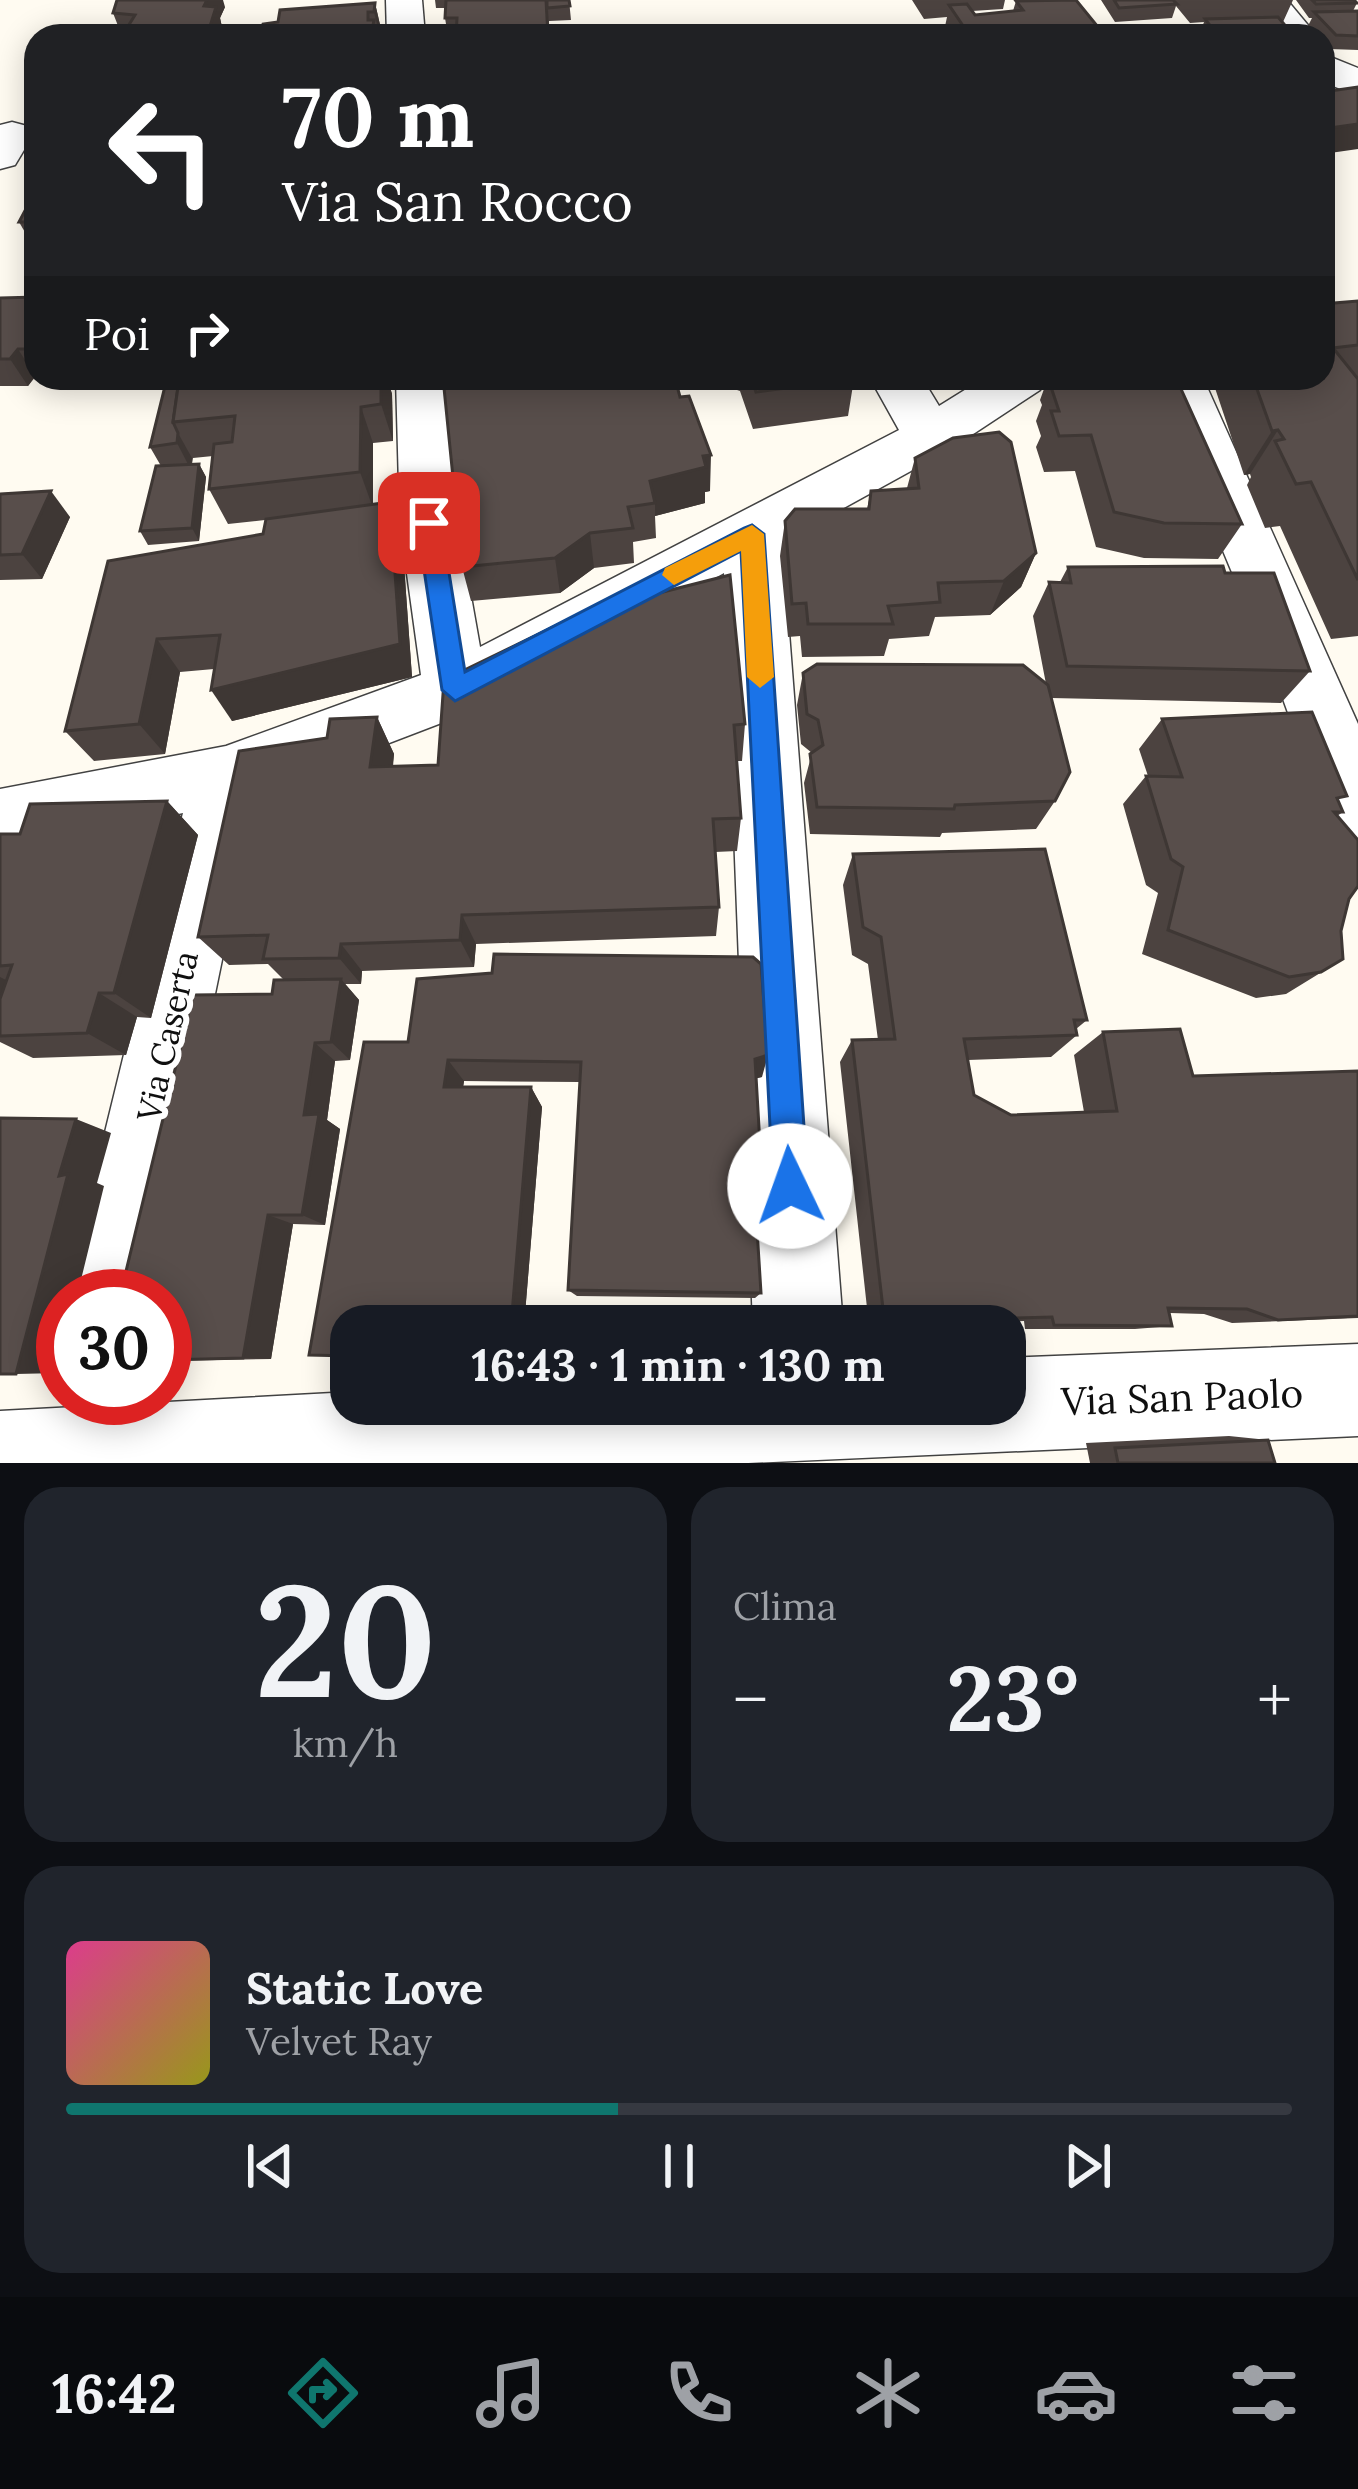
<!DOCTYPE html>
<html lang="it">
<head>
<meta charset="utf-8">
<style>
	body { margin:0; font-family:Lora,serif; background:#20242c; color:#f1f3f6; height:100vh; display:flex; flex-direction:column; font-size:45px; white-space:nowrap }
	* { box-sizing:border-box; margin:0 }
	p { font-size:39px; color:#9ea1a6 }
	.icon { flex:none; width:66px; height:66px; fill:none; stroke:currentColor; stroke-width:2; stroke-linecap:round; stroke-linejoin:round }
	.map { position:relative; height:1463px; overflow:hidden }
	.drawer { display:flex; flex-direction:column; gap:24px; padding:24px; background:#0d0f14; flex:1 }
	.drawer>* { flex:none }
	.top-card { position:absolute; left:24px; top:24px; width:1311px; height:366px; border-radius:36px; box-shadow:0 6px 30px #0003; background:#202124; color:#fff; overflow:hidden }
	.speed { position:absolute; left:36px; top:1269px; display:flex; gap:24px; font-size:60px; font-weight:700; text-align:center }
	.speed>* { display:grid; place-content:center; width:156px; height:156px; border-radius:50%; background:#171b24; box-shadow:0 6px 30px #0003; line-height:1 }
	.speed .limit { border:18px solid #d22; background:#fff; color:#111 }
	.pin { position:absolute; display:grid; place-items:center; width:102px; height:102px; color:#fff; margin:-51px; border-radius:24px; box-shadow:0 6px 18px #0006 }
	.me { position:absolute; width:132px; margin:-66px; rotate:357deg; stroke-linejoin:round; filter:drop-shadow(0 0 9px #0008) }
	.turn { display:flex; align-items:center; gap:42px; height:252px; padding:0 60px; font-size:54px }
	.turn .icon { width:156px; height:156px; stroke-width:2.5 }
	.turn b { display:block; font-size:84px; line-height:102px }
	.then { display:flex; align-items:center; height:114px; padding:0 60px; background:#0003; gap:24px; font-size:45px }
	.big { font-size:90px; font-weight:700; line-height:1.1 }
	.drawer .tile { flex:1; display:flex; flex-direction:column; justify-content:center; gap:18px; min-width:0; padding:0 42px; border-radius:36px; background:#20242c }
	.drawer .dial { align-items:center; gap:0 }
	.dial b { font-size:156px; line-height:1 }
	.song { display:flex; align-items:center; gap:36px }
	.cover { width:144px; height:144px; border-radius:18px; background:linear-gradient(135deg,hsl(330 70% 55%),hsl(60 70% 35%)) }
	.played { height:12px; border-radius:6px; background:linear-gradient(90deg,#0f766e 45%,#363941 45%) }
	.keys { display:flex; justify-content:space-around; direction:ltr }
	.heat { display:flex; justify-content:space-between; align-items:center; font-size:66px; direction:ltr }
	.drawer .tiles { flex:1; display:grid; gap:24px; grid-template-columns:1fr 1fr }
	.tile:last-child { grid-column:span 2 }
	.trip { position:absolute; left:330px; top:1305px; width:696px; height:120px; border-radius:36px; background:#171b24; box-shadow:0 6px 30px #0003; font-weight:700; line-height:120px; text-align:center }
	.menu { display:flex; height:192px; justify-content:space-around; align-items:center; background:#090b0e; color:#9ea1a6 }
	.menu .icon { width:84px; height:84px }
	.menu .on { color:#0f766e }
	.menu b { font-size:54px; color:#f1f3f6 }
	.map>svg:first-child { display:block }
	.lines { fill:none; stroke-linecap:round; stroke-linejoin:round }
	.street-casing { stroke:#424242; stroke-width:3 }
	.street { fill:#fff; fill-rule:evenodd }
	.wall { fill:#4c4340 }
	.shaded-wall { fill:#3e3734 }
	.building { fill:#584e4b; stroke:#3e3734; stroke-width:3 }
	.route { fill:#1a73e8; stroke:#114b97; stroke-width:3 }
	.slow { fill:#f59e0b }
	.labels { text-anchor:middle; stroke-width:12; stroke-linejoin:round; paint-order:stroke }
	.street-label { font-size:33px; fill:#0f0f0f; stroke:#fff }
	.near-street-label { font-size:39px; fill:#0f0f0f; stroke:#fff }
</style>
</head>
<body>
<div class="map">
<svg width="1358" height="1463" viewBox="0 0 1358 1463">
	<rect width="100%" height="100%" fill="#fffbf1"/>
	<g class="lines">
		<defs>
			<g id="street">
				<path d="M386,0h36l3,36h-38z"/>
				<path d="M1250,0h37l30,36h-39z"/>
				<path d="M1323,54l35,14v28l-35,-14z"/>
				<path d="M12,122l15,4 6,9 -18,30 -15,4v-44z"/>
				<path d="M396,378h52l10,145 22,124 419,-217 -29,-52h52l17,28 45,-28h64l-8,12 -91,60 -167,92 61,784h-90l-29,-753 -246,136 -222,85 -103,502h-88l118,-483 -183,38v-62l226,-43 195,-71 -21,-152z"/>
				<path d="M1151,378h52l155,346v116l-24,-9 -11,-22 -52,-143z"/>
				<path d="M1358,1344v92l-610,27h-748v-52l351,-19v12h654v-46z"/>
			</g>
		</defs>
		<use href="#street" class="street-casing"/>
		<use href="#street" class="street"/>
	</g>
	<g class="wall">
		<path d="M435,0h134l2,20 -22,1v15h-101l-3,-18v-10h-9z"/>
		<path d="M912,0h93l-2,9 -31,2 3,4 38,-4 3,-10 82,26 -2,9h-153l4,-19 -23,2z"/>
		<path d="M1101,0h192l-10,22 11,14h-95l5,-14 -14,1 -14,-17 -4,12 -57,4z"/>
		<path d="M1296,0h58l3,3 -4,8h5v39l-28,-1 -7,-7v-6h-5l-10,-10 4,-8h-3z"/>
		<path d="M375,3l6,26 -1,7h-121l19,-14z"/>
		<path d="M225,7l-5,11 4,18h-102l-9,-23z"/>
		<path d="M36,190v61l-17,-29z"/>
		<path d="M36,297v79l-8,10h-28v-88z"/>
		<path d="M1358,301v335l-27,3 -51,-113 -15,2 -18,-43 4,-8 -1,-3 -6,1 -30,-90 -8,-1 -2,-6h119v-74z"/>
		<path d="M167,378h57l-1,3 27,-3h137l5,16 1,47 -20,2v61l29,33 10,140 -180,44 -18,-52 -34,3 -15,82 -71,7 -29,-30 198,-197 2,-14 -37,4 -19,-35 4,-33 -20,2 -1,6h7l7,13 -7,64 -51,4 -8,-14 21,-65 -11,-19z"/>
		<path d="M443,378l267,113 -5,1v11l-50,13 1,22 -23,4 1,21 -40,5 -34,25 -89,8 -9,-34z"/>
		<path d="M728,378h126v1l-6,37 -95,13 -13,-38 -12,-4z"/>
		<path d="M1048,378h128l66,146 -24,35 -74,-1 -48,-11 -21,-76 -31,1 -8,-25 5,-11 -5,-15 6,-16 -2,-5z"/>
		<path d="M915,458l121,95 -15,34 -31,28 -55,2 -6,19 -40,3 -5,17 -82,1 -2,-21 -12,1 -8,-81 5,-35 82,-12 4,-18 36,-3z"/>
		<path d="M0,494l70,23 -28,62 -42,1z"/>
		<path d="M1068,567l157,6 85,98 -29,32 -230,-5 4,103 -19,28 -94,4 -2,4 -130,-3 -6,-51 8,-30 -11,-9 -4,-39 6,-32 243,11 -13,-68 16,-34h11z"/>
		<path d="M377,717l17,37 -1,13 45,-2 307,-41 -3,37h-5l4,57 -4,33 -22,1 4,55 -3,29 -240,8 -2,23 -112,4 -1,13h-16l14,16 -9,60 -15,1 -8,59 13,9 -15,96 -32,-1 -22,135 -106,2v-65l107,-302 12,-14 -16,-16 -39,1 -31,-28 129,-199z"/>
		<path d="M1162,719l177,84 4,9 -6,4 12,83 -8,32 2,28 -57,35 -30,4 -114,-44 16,-61 -12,-8 -23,-81 23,-28h2l-9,-27z"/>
		<path d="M167,801l31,34 -47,183 -14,-1 -11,38 -93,3 -33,-16v-208h20z"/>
		<path d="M853,854l234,166 -11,9 1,6 -26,22 -83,3 6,35 37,20 73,-3 -10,-57 29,-23 90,44 165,-5v247l-126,5 -28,-9 -34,-1 2,13 -37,3h-110l-1,-8 -78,2 1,3h-78l-29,-264 12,-22h26l-10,-76 -16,-9 -9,-70z"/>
		<path d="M364,1042l398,35 -6,1 -1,115 6,100 -6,5 -178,-2 -9,-6 12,-208 -116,-1 -1,6h68l11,20 -18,219h-173z"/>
		<path d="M1229,1436l39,4 7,23h-185l-4,-20z"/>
	</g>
	<g class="shaded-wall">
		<path d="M207,0h16l2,7 -5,11 4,18h-17l-3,-30z"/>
		<path d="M375,3l6,26 -1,7 -6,-24z"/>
		<path d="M1358,124v25l-35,5v-25z"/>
		<path d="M18,349l17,27 -7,10 -18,-27z"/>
		<path d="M206,378h18l-8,39 -33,-20z"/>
		<path d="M381,378h6l5,16 1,47 -12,-37z"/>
		<path d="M361,407l12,36v65l-13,-36z"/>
		<path d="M1278,430l-28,44 -6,1 28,-44z"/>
		<path d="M178,433l14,25 -1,12 -14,-27z"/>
		<path d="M711,455l-1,36 -5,1v11l-50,13v-13l-5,-22 53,-25z"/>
		<path d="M199,464l7,13 -7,64 -7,-13z"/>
		<path d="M51,491l19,26 -28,62 -20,-25z"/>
		<path d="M390,502l12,35 10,140 -180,44 -21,-31z"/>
		<path d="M590,533l4,35 -34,25 -5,-35z"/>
		<path d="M1036,553l-15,34 -31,28 14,-34z"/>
		<path d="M157,639l23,33 -15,82 -26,-30z"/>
		<path d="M377,717l17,37 -6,48 -18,-35z"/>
		<path d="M167,801l31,34 -47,183 -37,-25z"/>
		<path d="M462,915l14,29 -2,23 -14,-27z"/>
		<path d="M341,944l21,27 -1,13 -22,-26z"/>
		<path d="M0,977l6,3 -6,19z"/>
		<path d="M341,979l18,21 -9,60 -19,-18z"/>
		<path d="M99,993l38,24 -11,38 -39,-22z"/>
		<path d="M315,1043l20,18 -8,59 13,9 -15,96 -23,-10 2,-100z"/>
		<path d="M768,1055l-6,22 -12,3 5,-21z"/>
		<path d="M448,1060l16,21 -4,26 -16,-20z"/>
		<path d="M531,1087l11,20 -18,219h-13z"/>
		<path d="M76,1119l35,14 -14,50 7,3 -27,110h-14v59l-4,18 -43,1 43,-198z"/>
		<path d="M268,1215l25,9 -22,135 -28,-1z"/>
	</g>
	<g class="building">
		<path d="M117,0h90l-3,6 12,1 -9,29h-85l13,-21 -22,-2z"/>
		<path d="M446,0h100l2,36h-92l1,-18h-12z"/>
		<path d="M547,0h22l1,6 -23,2z"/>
		<path d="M1076,0l22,27 -29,3 5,6h-104l-21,-31 18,-1 8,11 48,-5 -7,-9z"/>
		<path d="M1114,0h59l4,4 -58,4z"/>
		<path d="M1312,0h42l3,3 -41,1z"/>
		<path d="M375,3l-1,9h-6v8h6l-3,16h-112l4,-12 15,-2 2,-12z"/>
		<path d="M1358,11v25l-22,-1 -22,-23z"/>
		<path d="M1278,17l16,19h-76l-13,-17z"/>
		<path d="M1358,87v37l-35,5v-37z"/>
		<path d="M36,190v32h-17z"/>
		<path d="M36,297v52h-18l-8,10h-10v-61z"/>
		<path d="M1358,301v44l-25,3 25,31v201l-47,-98 -15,2 -21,-43 9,-2 -6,-9 -6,1 -19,-53h70v-74z"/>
		<path d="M167,378h39l-1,5 -27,4 -5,35 5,11 -1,10 -27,4z"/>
		<path d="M250,378h131v26l-20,3 -1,65 -151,17 5,-45 18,-2 3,-26 -62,6 5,-35z"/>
		<path d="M443,378h232l5,19 9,-1 22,59 -8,1 3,11 -56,14 5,22 -27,4 5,21 -43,5 -35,25 -93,9z"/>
		<path d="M751,378h103v1l-98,13z"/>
		<path d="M1060,378h116l66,146 -78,-1 -50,-11 -23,-77 -32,1 -8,-25h8l-9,-27 12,-1z"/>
		<path d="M999,432l12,10 25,111 -32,28 -66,2 2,19 -52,4 5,18h-85l-2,-21 -14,1 -7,-83 10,-12h74l2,-18 48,-3 -4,-30 38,-20z"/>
		<path d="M199,464l-7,64 -52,3 16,-65z"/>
		<path d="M51,491l-29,63 -22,1v-61z"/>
		<path d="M390,502l10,142 -189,46 9,-55 -63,4 -18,85 -74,7 43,-170 155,-27 3,-15z"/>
		<path d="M1223,566l2,7h49l36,98 -243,-5 -18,-84 22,1 -3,-16z"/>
		<path d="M730,575l15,149 -11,1 7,93 -28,1 6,88 -257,8 -2,25 -119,4 -2,14 -76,1 5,-24 -70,2 41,-186 88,-13 3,-19 47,-2 -7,50 68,-2 6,-85 140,-68z"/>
		<path d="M817,664l206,1 25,20 22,87 -15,29 -100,4 -1,4 -137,-2 -7,-53 13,-9 -5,-25 -11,-6 -4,-41z"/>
		<path d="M1312,712l35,84 -10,2 6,14h-9l24,28v46l-9,13 -8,32 2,28 -22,13 -32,5 -121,-47 15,-63 -12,-8 -25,-83 36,1 -20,-58z"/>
		<path d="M167,801l-53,192h-15l-12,40 -87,3v-37l12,-34 -12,1v-132h20l10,-30z"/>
		<path d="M1045,849l42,171h-13l3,15 -113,4 10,56 37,20 106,-4 -14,-79 77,-3 13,47 165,-5v245l-80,4 -31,-11 -79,-1 4,18 -118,-1 -2,-8 -106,3 1,6h-62l-33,-286 43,-1 -14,-102 -18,-10 -10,-73z"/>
		<path d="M494,954l259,3 8,7 7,91 -13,4 7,120 -8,2 7,112 -193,-3 13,-228 -133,-2 -4,27h87l-20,239h-160v30l-42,-1 55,-313h44l9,-63 75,-6z"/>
		<path d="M341,979l-10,63 -16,1 -11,72 15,-1 -17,101h-34l-25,143 -78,2v-64h-45l73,-301 79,-1 2,-14z"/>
		<path d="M0,1118l76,1 -17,57 9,-2 -52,200h-16z"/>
		<path d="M1268,1440l7,23h-157l-3,-15z"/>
	</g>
	<path class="route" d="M429,514l12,9 24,149 279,-144 8,-3 12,9 44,652 -5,13 -13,5 -12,-5 -5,-13 -32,-635 -286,150 -13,-11 -25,-167z"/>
	<path class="slow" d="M752,525l12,9 10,143 -14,11 -13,-11 -6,-126 -67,34 -12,-10 3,-7z"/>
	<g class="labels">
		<g class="street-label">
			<text transform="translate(167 1036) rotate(-77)" y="12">Via Caserta</text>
		</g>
		<g class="near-street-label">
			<text transform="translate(1182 1397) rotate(-2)" y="14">Via San Paolo</text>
		</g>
	</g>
</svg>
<div class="speed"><div class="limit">30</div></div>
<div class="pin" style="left:429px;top:523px;background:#d93025"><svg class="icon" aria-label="arrive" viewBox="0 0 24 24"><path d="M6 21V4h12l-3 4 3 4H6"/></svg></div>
<svg class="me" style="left:790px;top:1186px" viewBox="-20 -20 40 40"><circle r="19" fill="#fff"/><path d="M0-13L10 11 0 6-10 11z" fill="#1a73e8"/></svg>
<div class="trip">16:43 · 1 min · 130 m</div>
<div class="top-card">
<div class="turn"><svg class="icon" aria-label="left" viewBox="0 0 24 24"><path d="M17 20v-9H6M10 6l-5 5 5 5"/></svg><div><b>70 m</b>Via San Rocco</div></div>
<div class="then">Poi<svg class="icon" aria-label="right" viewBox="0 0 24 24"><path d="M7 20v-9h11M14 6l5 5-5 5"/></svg></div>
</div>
</div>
<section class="drawer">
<div class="tiles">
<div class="tile dial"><b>20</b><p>km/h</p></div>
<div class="tile"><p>Clima</p>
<div class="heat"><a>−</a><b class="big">23°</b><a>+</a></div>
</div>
<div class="tile">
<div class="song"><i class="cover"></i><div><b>Static Love</b><p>Velvet Ray</p></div></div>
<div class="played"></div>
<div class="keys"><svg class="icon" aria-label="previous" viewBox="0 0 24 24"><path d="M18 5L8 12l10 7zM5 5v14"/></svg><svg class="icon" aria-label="pause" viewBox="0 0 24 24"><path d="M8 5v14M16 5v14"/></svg><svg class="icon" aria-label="next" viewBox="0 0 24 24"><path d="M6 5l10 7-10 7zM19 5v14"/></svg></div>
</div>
</div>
</section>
<nav class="menu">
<b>16:42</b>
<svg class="icon on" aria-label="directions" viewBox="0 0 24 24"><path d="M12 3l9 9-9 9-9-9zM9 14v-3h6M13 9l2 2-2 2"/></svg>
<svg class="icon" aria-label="music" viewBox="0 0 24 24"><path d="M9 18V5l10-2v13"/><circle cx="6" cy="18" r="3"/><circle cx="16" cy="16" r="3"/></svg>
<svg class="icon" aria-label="phone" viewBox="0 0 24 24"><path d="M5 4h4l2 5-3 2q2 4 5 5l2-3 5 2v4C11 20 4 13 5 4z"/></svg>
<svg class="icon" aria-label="climate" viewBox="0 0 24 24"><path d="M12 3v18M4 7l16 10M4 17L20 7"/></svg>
<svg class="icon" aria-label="car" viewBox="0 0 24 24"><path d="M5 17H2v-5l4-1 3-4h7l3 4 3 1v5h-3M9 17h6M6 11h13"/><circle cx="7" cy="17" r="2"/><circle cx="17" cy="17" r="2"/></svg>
<svg class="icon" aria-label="filters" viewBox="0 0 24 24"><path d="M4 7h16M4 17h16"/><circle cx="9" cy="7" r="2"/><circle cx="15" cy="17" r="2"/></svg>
</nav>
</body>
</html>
